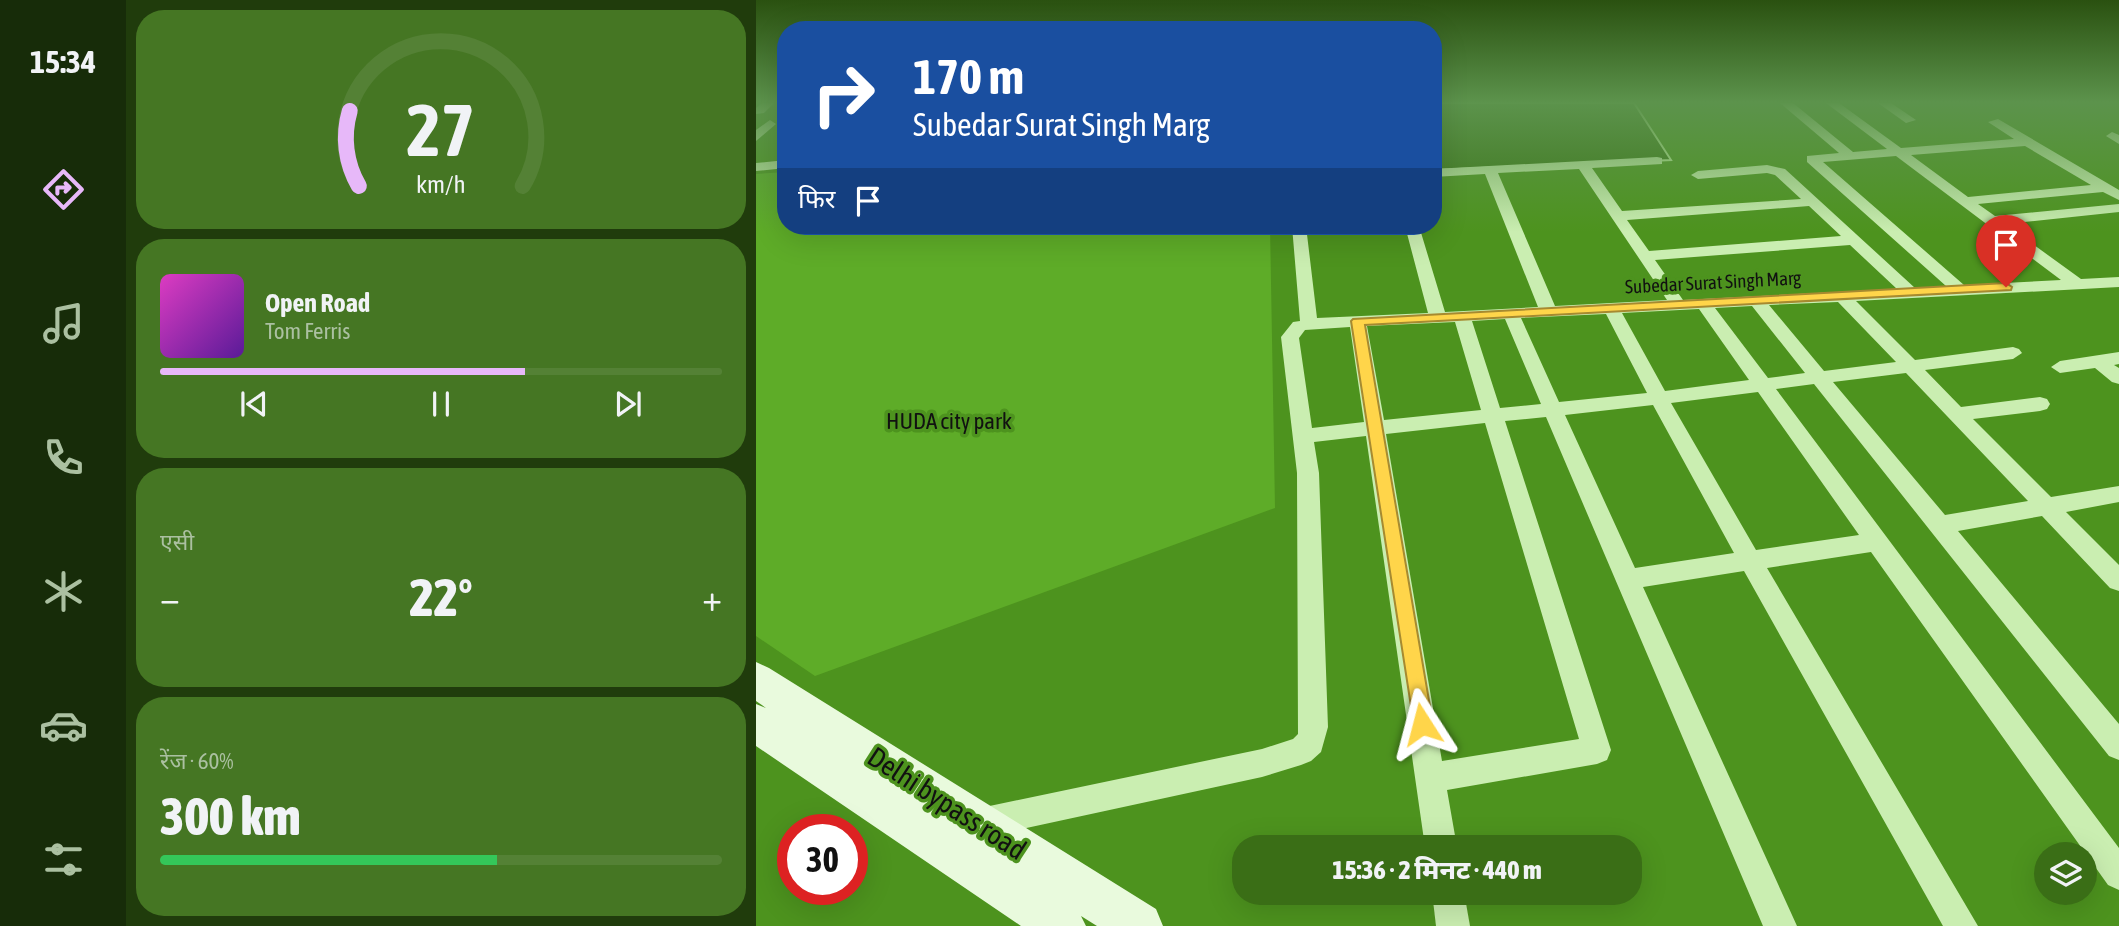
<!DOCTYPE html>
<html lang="hi">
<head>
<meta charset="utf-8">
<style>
	body { margin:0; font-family:"Asap Condensed","Noto Sans Devanagari",sans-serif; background:#457623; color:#f1f3f6; height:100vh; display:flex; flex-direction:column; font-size:26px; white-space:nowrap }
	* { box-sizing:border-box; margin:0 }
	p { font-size:23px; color:#abc0a1 }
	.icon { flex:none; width:38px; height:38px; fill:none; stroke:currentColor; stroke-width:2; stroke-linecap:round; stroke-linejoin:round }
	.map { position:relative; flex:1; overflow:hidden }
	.sheet { display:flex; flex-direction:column; gap:10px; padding:10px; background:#203c0c; width:630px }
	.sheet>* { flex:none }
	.hud { position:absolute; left:21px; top:21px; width:665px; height:214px; border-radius:28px; box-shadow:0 7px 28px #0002; background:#1a4fa0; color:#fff; overflow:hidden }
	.tools { position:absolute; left:1278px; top:842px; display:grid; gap:14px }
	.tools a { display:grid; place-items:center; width:63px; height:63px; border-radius:50%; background:#3a6e16; box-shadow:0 7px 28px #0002; font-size:35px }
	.speed { position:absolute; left:21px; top:814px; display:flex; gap:14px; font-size:35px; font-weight:700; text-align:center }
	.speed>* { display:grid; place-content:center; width:91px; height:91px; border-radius:50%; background:#3a6e16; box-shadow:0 7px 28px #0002; line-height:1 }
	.speed .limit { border:10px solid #d22; background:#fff; color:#111 }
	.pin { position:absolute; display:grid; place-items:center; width:60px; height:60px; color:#fff; margin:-72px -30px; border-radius:50% 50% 50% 0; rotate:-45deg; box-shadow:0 0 7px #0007 }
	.pin .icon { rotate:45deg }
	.me { position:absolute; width:77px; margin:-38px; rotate:351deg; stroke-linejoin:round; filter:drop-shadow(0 0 5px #0008) }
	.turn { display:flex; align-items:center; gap:24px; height:147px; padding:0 21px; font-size:32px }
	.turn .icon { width:91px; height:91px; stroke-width:2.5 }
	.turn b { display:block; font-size:49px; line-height:60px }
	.then { display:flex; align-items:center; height:66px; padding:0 21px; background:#0003; gap:14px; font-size:26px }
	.big { font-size:52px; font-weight:800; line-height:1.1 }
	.sheet .tile { flex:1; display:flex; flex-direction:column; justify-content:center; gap:10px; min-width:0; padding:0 24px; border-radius:28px; background:#457623 }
	.sheet .dial { align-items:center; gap:0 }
	.dial svg { height:182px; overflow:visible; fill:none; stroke:#548135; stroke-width:7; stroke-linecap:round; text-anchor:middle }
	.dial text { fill:#f1f3f6; stroke:none }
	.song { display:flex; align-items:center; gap:21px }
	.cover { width:84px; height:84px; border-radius:10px; background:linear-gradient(135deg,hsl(310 70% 55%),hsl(270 70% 35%)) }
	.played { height:7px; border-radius:4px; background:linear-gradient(90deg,#e7b8f9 65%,#548135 65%) }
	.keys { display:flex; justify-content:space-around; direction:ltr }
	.heat { display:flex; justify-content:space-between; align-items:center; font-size:38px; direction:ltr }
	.charge { height:10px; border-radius:5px; background:linear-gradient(90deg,#34c759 60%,#548135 0) }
	.trip { position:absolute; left:476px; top:835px; width:410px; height:70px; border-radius:28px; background:#3a6e16; box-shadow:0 7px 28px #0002; font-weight:800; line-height:70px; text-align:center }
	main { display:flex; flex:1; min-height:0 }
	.tab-bar { display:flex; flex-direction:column; width:126px; justify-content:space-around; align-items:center; background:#172c09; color:#abc0a1 }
	.tab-bar .icon { width:49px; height:49px }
	.tab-bar .current { color:#e7b8f9 }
	.tab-bar b { font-size:32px; color:#f1f3f6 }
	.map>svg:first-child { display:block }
	.green { fill:#5eac28 }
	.water { fill:#397215; stroke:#c4f0a4; stroke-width:2 }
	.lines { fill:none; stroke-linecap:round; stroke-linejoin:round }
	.minor { fill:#caeeb1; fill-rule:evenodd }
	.secondary { fill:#e9fadd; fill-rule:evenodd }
	.route { fill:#ffd54a; stroke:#a68a30; stroke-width:2 }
	.labels { text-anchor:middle; stroke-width:7; stroke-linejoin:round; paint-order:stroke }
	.far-street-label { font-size:19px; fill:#111; stroke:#4d931e }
	.park-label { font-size:23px; fill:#111; stroke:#4d931e }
	.near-street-label { font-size:28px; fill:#111; stroke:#4d931e }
</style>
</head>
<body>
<main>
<nav class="tab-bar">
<b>15:34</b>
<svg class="icon current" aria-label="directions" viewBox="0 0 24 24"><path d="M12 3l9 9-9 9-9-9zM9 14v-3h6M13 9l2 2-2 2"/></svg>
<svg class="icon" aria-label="music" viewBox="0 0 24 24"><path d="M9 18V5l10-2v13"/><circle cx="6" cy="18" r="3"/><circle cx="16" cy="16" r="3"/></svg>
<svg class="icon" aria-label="phone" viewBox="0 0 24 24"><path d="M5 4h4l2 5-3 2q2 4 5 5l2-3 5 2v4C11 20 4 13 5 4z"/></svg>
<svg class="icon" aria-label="climate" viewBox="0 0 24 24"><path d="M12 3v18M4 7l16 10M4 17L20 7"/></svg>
<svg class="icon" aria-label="car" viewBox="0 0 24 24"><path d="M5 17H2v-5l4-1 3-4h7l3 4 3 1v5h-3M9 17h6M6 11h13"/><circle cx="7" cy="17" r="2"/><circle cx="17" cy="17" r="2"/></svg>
<svg class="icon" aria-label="filters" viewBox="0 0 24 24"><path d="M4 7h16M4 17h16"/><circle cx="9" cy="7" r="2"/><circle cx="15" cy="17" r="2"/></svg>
</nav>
<section class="sheet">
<div class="tile dial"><svg viewBox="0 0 100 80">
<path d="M14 69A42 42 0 1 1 86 69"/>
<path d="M14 69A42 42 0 0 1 10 36" stroke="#e7b8f9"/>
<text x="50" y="56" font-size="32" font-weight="700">27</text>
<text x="50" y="72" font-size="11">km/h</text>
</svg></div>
<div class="tile">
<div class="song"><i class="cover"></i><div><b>Open Road</b><p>Tom Ferris</p></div></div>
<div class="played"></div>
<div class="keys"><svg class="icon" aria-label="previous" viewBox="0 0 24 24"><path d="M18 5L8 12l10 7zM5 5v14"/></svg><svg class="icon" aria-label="pause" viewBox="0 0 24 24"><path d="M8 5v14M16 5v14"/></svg><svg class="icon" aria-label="next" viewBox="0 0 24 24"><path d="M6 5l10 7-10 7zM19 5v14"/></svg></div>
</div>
<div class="tile"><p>एसी</p>
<div class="heat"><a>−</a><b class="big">22°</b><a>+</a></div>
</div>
<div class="tile"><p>रेंज · 60%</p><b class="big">300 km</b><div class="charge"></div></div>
</section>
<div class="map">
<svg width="1363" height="926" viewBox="0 0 1363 926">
	<rect width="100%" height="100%" fill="#4d931e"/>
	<path class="green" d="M30,172v54h484l5,282 -460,168 -59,-40v-462z"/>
	<path class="water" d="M677,103h201l37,57 -238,10z"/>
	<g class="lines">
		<g class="minor">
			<path d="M6,103h12l-10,10 -8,1v-6z"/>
			<path d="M1024,103h13l60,49 34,-3 -61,-46h13l62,45 113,-9 -26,-17 10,-3 121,71v10l-16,-8 -125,12 17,12 124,-12v8l-114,12 76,55 38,-2v10l-263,14 59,59 98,-13 6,2 3,4 -9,6 -88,11 36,37 79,-10 7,2 3,5 -3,5 -7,2 -67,8 78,78 68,-11v16l-53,10 53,53v26l-9,-3 -68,-72 -84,15 161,193v36l-10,-4 -295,-372 -38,5 343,459v42l-11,-5 -237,-333 -104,16 211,358h-35l-199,-355 -101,16 154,339h-34l-217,-509 -41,4 106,329 -4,10 -10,4 -150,26 10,57h-32l-59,-411 -52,6 5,31 9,254 -7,25 -10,9 -10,4 -39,12 -282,61 -11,-4 -4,-11 4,-11 11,-4 282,-59 31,-10 5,-5 -1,-261 -16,-136 12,-15 7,-1 -8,-95h14l11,92 111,-5 -23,-87h14l26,86 93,-5 -53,-133 -52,3v-8l224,-12 5,1v6l-70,4 30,43 179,-12 -26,-24 -8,-2 -69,6 -7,-4 7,-4 69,-6 18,4 130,119 31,-2 -139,-124v-6l32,-3zM1269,146l66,39 -123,12 -57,-42zM1140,156l165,124 -97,5 -141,-123zM823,169l88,131 -112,6 -57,-133zM1053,206l32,30 -192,15 -22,-31zM1094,245l47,44 -214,11 -28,-40zM1082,302l58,60 -72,9 -55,-66zM996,306l53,67 -37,5 -53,-70zM943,309l50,71 -84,11 -43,-78zM850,314l41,79 -88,9 -38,-84zM749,319l36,85 -41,4 -28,-87zM699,322l26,88 -97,10 -17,-94zM594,327l14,95 -52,6 -13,-90 6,-8zM1150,373l122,128 -83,14 -112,-133zM1002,392l101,143 -103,15 -85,-147zM897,405l81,148 -99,15 -70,-153zM729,423l94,316 -137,22 -56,-327z"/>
			<path d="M1122,103h13l25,17 -10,3z"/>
			<path d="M14,120l6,4 -20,17v-11z"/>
			<path d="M1356,132l7,3v9l-13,-8z"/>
			<path d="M30,160v8l-30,3v-8z"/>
			<path d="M1363,352v12l-5,1 5,3v16l-7,-2 -17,-14 -35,5 -9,-6 9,-6z"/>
			<path d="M676,892h32l6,34h-34z"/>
		</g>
		<path class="secondary" d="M0,662l13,6 387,241 7,17h-66l-16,-10 5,10h-65l-265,-180v-42l10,4 -10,-7z"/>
	</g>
	<linearGradient id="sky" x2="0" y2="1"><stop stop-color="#2a5110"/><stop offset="0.44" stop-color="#5c934c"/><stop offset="1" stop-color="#5c934c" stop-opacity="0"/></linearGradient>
	<rect width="1363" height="232" fill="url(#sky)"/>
	<path class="route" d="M1250,283l6,4 -1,3 -646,35 68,399 -3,8 -8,3 -7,-3 -64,-411 2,-2z"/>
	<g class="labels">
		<g class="far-street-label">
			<text transform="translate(957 282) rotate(-3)" y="7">Subedar Surat Singh Marg</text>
		</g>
		<g class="park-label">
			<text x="193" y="429">HUDA city park</text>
		</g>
		<g class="near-street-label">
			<text transform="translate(191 803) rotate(33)" y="10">Delhi bypass road</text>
		</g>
	</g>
</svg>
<div class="tools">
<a><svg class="icon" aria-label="layers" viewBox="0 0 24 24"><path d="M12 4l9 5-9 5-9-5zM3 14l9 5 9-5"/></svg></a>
</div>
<div class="speed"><div class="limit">30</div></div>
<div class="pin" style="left:1250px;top:287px;background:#d93025"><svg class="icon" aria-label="arrive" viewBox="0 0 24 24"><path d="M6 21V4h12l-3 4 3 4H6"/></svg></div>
<svg class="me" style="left:666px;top:724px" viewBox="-20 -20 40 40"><path d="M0-17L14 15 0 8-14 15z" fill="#ffd54a" stroke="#fff" stroke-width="4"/></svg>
<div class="trip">15:36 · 2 मिनट · 440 m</div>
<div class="hud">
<div class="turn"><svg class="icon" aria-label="right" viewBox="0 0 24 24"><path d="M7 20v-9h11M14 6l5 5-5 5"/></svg><div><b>170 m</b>Subedar Surat Singh Marg</div></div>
<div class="then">फिर<svg class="icon" aria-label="arrive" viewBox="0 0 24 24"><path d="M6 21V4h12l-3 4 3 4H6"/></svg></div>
</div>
</div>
</main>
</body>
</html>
